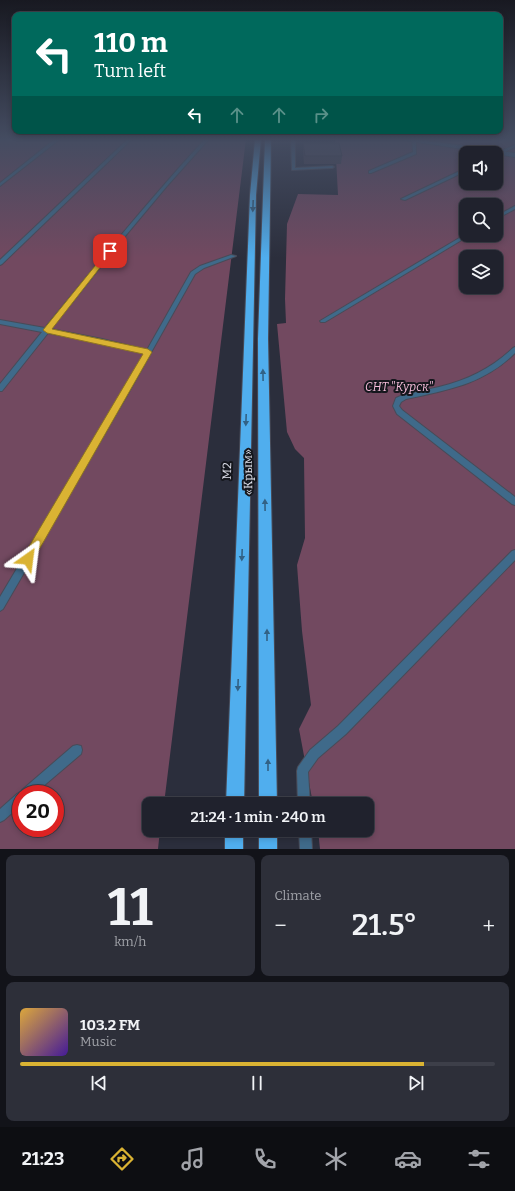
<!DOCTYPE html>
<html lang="en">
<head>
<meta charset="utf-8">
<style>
	body { margin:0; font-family:Bitter,serif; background:#2d2f39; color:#f1f3f6; height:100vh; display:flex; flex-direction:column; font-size:15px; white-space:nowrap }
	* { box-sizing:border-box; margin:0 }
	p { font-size:13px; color:#a2a4aa }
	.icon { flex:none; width:22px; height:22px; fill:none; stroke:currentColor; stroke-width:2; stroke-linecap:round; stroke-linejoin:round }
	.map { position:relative; height:849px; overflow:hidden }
	.side { display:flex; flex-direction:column; gap:6px; padding:6px; background:#121319; flex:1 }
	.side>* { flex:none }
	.guide { position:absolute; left:12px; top:12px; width:491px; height:122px; border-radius:8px; box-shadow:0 2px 6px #0003,0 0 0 1px #3d3f49; background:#00695c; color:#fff; overflow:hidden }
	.tools { position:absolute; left:459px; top:146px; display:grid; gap:8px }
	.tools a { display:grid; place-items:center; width:44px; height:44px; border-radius:8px; background:#20222d; box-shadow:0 2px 6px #0003,0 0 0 1px #3d3f49; font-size:20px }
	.speed { position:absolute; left:12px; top:785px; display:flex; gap:8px; font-size:20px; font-weight:700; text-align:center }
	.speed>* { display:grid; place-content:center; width:52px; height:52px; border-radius:50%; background:#20222d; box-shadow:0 2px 6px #0003,0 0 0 1px #3d3f49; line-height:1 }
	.speed .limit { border:6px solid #d22; background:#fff; color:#111 }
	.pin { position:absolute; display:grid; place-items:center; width:34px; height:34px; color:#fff; margin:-17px; border-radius:8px; box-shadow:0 2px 6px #0006 }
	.me { position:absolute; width:44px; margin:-22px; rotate:31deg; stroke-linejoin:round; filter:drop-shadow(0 0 3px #0008) }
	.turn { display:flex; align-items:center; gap:14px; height:84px; padding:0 16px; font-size:18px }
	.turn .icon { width:52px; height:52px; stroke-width:2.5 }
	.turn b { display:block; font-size:28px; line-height:34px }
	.lanes { display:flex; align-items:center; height:38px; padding:0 16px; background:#0003; justify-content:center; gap:20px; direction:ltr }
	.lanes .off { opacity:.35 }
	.big { font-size:30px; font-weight:600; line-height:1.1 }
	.side .card { flex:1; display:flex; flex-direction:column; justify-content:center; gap:6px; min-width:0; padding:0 14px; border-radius:8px; background:#2d2f39 }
	.side .dial { align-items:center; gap:0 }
	.dial b { font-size:52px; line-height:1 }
	.song { display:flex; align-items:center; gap:12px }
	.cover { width:48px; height:48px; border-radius:6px; background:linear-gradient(135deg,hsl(40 70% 55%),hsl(260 70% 35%)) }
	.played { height:4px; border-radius:2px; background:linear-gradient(90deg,#dab333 85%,#3d3f49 85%) }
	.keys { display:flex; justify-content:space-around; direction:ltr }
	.heat { display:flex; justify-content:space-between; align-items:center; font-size:22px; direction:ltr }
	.side .tiles { flex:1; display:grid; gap:6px; grid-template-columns:1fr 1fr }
	.card:last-child { grid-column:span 2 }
	.trip { position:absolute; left:142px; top:797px; width:232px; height:40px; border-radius:8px; background:#20222d; box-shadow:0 2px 6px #0003,0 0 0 1px #3d3f49; font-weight:600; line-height:40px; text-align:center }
	.dock { display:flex; height:64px; justify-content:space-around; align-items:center; background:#0d0e12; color:#a2a4aa }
	.dock .icon { width:28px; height:28px }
	.dock .current { color:#dab333 }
	.dock b { font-size:18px; color:#f1f3f6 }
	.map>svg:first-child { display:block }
	.green { fill:#724960; fill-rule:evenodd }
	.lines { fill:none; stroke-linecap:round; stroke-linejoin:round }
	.service-casing { stroke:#484b58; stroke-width:2 }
	.minor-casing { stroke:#484b58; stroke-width:2 }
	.trunk-casing { stroke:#484b58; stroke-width:2 }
	.service { fill:#3f6a8a; fill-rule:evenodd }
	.minor { fill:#3f6a8a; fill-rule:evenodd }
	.trunk { fill:#50aeee; fill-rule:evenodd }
	.wall { fill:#47404d }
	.building { fill:#534b59; stroke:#3a343e }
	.oneway { fill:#326286 }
	.route { fill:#dab333; stroke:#8e7421 }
	.labels { text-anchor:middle; stroke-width:4; stroke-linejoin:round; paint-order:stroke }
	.park-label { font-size:12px; font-style:italic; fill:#f5bdda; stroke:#15171d }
	.street-label { font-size:12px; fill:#e2e4ee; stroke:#15171d }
</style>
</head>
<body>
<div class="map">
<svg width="515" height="849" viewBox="0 0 515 849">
	<rect width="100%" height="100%" fill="#2b2e3c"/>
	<g class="green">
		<path d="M0,139h246l-82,665h-15v26h11l-2,19h-158zM21,794h34v34h-34z"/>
		<path d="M335,139h180v710h-195l-2,-19h49v-26h-54l-14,-75 12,-24 -9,-74 -5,-66 8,-27 -1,-80 -9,-9 -8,-17 -10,-108 9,-1 -1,-24 2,-75 11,-30 40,1zM466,153h30v30h-30zM466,205h30v30h-30zM466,257h30v30h-30z"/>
	</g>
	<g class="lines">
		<defs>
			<g id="service">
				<path d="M55,139h5l-60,47v-3z"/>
				<path d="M128,139h4l-130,125 -2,1v-5z"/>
				<path d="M205,139h4l-42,47 -46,55 -70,88 51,10 45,11 44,-78 9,-6 31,-11 5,1 -32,12 -9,6 -65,116 -127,219 -3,2v-14l145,-244 -43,-10 -54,-10 -46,58h-2v-7l42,-52 -42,-8v-4l45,8c52,-64 104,-128 160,-189z"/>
				<path d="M291,139h4v29l37,-2 2,1 -2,1 -40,2z"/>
				<path d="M415,139h5l-4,3v12l-45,19h-2v-2l44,-19 -1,-11z"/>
				<path d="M515,145v2l-19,9v-3z"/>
				<path d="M466,168v3l-61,29 -4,-1z"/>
				<path d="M515,206v3l-19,10v-3z"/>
				<path d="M466,234l4,1 -145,87h-4l-1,-1z"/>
				<path d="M515,347v6c-31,31 -67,37 -109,46l-5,3 -2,4 3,4 113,87v8l-3,-1 -115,-90 -4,-8 3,-8 7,-3c12,-3 24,-5 36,-8 29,-7 53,-19 74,-39z"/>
				<path d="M515,550v10l-94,97 -75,77 -28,24 -10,14 2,32h-12l-1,-33 1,-4 12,-17 28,-24 174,-175z"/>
				<path d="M77,745l4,1 1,4 -1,4 -47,40h-13v11l-17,15 -4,2v-13l17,-15 4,-2 1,-2 51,-44z"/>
				<path d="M299,830h12l1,19h-12z"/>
			</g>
			<path id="minor" d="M397,139h16l102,14v4z"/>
			<g id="trunk">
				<path d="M255,139h6l-5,56 -12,609h-18l24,-609z"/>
				<path d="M265,139h6l-3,200 9,465h-18l-1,-465z"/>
				<rect x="225" y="830" width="18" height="19"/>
				<rect x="259" y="830" width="18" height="19"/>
			</g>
		</defs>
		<use href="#service" class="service-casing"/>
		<use href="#minor" class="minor-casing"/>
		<use href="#trunk" class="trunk-casing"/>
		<use href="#service" class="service"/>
		<use href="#minor" class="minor"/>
		<use href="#trunk" class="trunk"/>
	</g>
	<path class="wall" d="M303,143l39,13 -1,8h-37l-1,-14z"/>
	<path class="building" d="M303,143h36l3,13h-37z"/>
	<defs><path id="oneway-solid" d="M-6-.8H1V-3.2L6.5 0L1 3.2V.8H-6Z"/></defs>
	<g class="oneway">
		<use href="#oneway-solid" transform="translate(253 206) rotate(92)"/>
		<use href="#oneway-solid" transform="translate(263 375) rotate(-91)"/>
		<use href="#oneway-solid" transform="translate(246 420) rotate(92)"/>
		<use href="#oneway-solid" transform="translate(265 505) rotate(-91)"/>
		<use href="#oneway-solid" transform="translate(242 555) rotate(92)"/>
		<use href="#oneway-solid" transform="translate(267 635) rotate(-90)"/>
		<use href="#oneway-solid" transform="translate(238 685) rotate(92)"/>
		<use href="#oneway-solid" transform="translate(268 765) rotate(-90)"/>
	</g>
	<linearGradient id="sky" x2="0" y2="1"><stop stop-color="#181921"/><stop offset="0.54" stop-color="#444c61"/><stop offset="1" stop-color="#444c61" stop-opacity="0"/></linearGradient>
	<rect width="515" height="258" fill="url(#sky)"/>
	<path class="route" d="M108,250l5,1 -61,78 96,20 4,3 -120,210 -4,2 -4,-2 -2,-3 2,-4 119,-201 -96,-21 -4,-3z"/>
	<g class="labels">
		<g class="park-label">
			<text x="399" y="391">СНТ "Курск"</text>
		</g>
		<g class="street-label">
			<text transform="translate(227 471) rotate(-88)" y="4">М2</text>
			<text transform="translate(248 472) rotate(-91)" y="4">«Крым»</text>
		</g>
	</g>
</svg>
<div class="tools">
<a><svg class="icon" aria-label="sound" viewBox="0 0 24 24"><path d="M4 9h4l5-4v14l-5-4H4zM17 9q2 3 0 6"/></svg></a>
<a><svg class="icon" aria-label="search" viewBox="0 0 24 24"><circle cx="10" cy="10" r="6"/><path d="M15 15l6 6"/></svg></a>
<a><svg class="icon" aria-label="layers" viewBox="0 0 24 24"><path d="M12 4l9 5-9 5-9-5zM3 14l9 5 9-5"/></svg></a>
</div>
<div class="speed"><div class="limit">20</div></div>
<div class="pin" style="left:110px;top:251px;background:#d93025"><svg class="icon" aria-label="arrive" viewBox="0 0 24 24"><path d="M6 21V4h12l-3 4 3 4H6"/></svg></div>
<svg class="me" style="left:28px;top:559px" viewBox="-20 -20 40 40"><path d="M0-17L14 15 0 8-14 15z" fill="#dab333" stroke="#fff" stroke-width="4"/></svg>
<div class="trip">21:24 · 1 min · 240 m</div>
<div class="guide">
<div class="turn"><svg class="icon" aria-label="left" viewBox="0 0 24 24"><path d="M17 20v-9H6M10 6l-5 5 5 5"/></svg><div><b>110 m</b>Turn left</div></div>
<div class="lanes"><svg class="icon" aria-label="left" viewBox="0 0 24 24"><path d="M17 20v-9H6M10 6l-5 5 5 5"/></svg><svg class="icon off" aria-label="ahead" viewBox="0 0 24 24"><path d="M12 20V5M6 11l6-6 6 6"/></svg><svg class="icon off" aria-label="ahead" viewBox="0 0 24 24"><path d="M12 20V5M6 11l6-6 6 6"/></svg><svg class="icon off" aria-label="right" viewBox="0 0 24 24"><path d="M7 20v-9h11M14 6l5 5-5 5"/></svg></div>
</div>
</div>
<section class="side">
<div class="tiles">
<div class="card dial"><b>11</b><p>km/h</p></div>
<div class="card"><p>Climate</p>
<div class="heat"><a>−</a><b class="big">21.5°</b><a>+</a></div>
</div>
<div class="card">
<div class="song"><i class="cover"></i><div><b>103.2 FM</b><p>Music</p></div></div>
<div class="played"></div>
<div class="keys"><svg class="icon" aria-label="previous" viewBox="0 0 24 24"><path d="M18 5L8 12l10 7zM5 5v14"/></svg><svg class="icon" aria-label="pause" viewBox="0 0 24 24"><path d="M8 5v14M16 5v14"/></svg><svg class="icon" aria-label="next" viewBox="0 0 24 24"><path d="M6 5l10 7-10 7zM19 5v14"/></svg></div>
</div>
</div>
</section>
<nav class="dock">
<b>21:23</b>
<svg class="icon current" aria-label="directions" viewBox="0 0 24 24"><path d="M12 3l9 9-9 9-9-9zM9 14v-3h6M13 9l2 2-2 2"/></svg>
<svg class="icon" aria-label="music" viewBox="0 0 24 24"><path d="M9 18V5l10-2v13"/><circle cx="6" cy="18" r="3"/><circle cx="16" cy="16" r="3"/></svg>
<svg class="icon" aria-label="phone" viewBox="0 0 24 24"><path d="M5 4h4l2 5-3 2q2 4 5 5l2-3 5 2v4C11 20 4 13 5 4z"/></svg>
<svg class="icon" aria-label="climate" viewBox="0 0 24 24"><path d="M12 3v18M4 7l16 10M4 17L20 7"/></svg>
<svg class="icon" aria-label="car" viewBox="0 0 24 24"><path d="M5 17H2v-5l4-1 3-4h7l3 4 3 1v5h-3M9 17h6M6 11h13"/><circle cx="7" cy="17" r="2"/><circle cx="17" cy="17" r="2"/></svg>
<svg class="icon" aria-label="filters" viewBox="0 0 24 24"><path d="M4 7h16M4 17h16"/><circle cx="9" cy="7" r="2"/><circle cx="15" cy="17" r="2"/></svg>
</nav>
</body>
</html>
